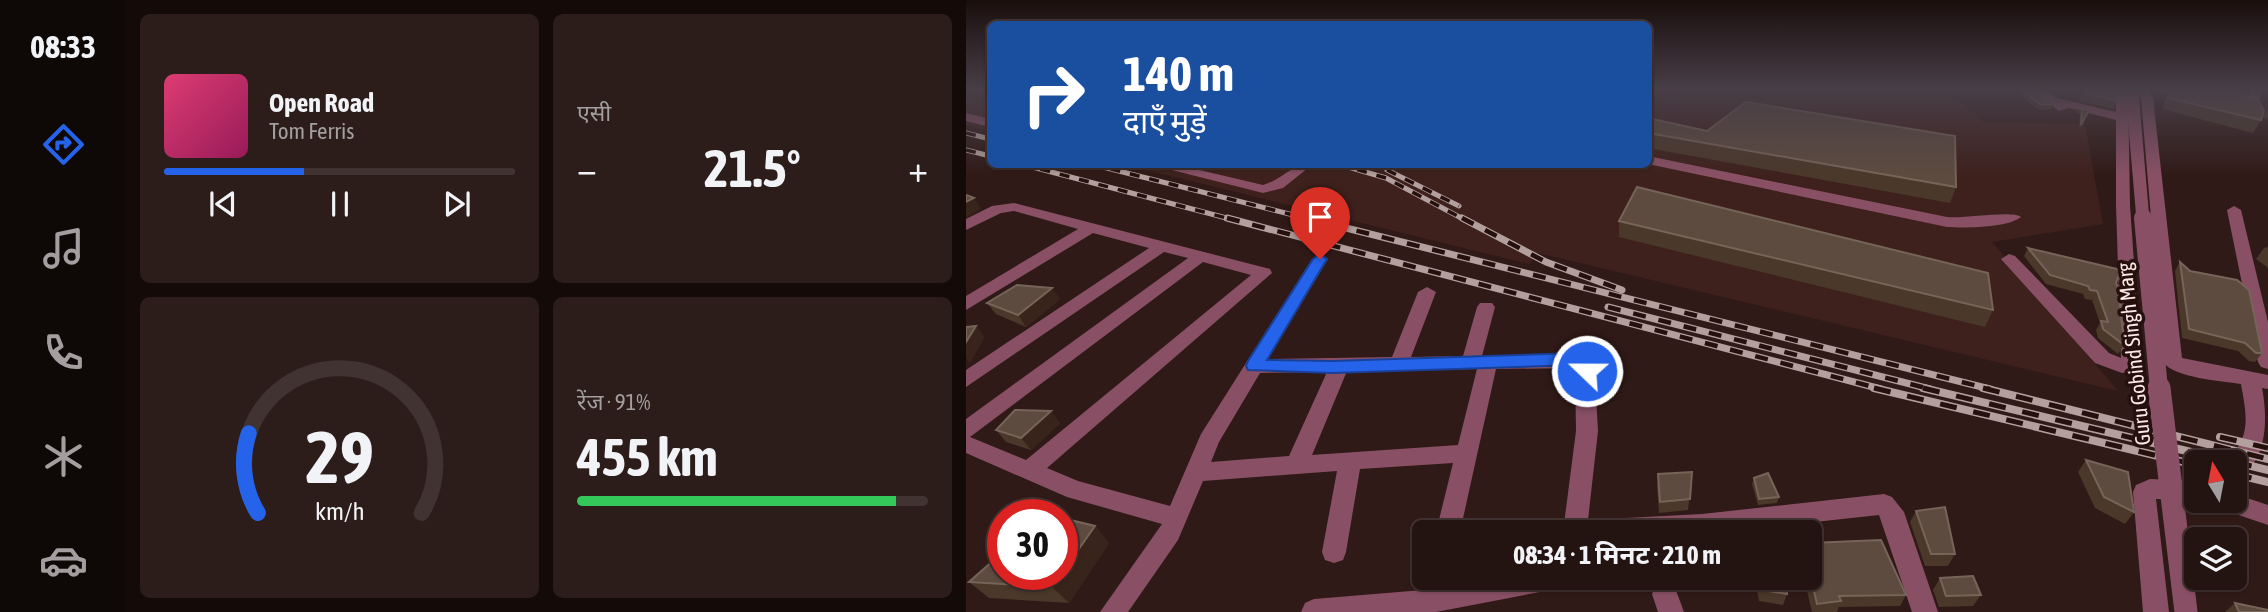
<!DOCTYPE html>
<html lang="hi">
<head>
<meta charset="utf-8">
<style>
	body { margin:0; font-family:"Asap Condensed","Noto Sans Devanagari",sans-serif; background:#2c1d1a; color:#f1f3f6; height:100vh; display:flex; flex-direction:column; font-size:26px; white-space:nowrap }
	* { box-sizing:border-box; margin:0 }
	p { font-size:23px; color:#a39e9f }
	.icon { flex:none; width:38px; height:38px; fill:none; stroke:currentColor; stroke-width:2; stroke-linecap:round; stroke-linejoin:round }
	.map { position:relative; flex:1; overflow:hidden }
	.sheet { display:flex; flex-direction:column; gap:14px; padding:14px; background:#140b09; width:840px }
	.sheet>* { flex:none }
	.banner { position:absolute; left:21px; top:21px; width:665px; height:147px; border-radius:10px; box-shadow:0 2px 5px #0004,0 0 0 2px #413331; background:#1a4fa0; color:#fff; overflow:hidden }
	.needle { width:46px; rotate:350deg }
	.controls { position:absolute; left:1218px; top:450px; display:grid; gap:14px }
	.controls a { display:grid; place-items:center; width:63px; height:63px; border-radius:10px; background:#241411; box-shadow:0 2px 5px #0004,0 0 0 2px #413331; font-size:35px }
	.speed { position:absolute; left:21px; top:499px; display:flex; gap:14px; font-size:35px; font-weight:700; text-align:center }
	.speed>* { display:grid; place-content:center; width:91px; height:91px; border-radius:50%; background:#241411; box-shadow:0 2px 5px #0004,0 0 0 2px #413331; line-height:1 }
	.speed .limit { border:10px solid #d22; background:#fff; color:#111 }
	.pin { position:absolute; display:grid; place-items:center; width:60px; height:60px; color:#fff; margin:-72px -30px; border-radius:50% 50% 50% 0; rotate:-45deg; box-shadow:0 0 7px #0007 }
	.pin .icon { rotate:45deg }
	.me { position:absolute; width:77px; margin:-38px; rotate:292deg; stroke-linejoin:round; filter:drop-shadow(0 0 5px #0008) }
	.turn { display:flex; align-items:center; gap:24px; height:147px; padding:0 21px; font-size:32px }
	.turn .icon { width:91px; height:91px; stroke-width:2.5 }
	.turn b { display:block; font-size:49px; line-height:60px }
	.big { font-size:52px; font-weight:700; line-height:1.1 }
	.sheet .card { flex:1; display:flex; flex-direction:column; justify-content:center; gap:10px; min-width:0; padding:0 24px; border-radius:10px; background:#2c1d1a }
	.sheet .dial { align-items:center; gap:0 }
	.dial svg { height:182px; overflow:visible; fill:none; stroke:#413331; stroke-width:7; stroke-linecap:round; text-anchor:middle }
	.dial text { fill:#f1f3f6; stroke:none }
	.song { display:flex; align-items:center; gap:21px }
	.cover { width:84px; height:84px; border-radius:10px; background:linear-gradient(135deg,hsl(340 70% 55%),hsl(330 70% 35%)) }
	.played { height:7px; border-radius:4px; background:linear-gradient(90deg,#2563eb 40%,#413331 40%) }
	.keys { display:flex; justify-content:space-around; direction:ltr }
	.heat { display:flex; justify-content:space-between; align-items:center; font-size:38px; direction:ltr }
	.charge { height:10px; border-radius:5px; background:linear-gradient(90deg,#34c759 91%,#413331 0) }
	.sheet .tiles { flex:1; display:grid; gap:14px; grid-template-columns:repeat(2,1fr) }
	.trip { position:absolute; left:446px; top:520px; width:410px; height:70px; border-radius:10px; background:#241411; box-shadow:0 2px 5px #0004,0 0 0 2px #413331; font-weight:700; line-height:70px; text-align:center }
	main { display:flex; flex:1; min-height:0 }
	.tab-bar { display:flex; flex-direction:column; width:126px; justify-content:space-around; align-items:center; background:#0e0807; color:#a39e9f }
	.tab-bar .icon { width:49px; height:49px }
	.tab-bar .selected { color:#2563eb }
	.tab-bar b { font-size:32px; color:#f1f3f6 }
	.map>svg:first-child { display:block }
	.built { fill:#3e211d }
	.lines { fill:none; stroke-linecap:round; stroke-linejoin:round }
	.minor { fill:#895065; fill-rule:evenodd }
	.rail-far2-casing { stroke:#b3a09e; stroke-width:5 }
	.rail-far1-casing { stroke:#b3a09e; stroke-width:7 }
	.rail-casing { stroke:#b3a09e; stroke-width:8 }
	.rail-far2 { stroke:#26100e; stroke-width:3.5; stroke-dasharray:10; stroke-linecap:butt }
	.rail-far1 { stroke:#26100e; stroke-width:4.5; stroke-dasharray:13; stroke-linecap:butt }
	.rail { stroke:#26100e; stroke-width:5; stroke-dasharray:17; stroke-linecap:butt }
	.minor-bridge-far2 { stroke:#895065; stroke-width:13 }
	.minor-bridge-far1 { stroke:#895065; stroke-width:18 }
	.minor-bridge { stroke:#895065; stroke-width:23 }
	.wall { fill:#4a382a }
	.shaded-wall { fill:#38241a }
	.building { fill:#5d4b3f; stroke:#766459; stroke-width:2 }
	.route { fill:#2563eb; stroke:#184099; stroke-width:2 }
	.labels { text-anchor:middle; stroke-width:7; stroke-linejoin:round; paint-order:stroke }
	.street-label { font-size:21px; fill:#fae9e7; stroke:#26100e }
</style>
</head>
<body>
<main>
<nav class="tab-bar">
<b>08:33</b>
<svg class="icon selected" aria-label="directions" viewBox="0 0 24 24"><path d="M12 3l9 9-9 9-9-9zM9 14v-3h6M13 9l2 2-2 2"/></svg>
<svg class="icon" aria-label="music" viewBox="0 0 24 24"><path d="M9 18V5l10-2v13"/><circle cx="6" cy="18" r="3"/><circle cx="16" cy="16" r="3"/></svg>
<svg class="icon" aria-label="phone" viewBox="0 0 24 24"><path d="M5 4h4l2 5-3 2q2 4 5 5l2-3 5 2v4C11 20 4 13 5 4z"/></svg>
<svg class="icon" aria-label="climate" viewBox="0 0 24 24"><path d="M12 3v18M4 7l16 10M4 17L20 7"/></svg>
<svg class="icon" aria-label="car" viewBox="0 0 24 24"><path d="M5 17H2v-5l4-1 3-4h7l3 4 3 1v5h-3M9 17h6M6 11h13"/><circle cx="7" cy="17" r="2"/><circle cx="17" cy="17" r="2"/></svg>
</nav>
<section class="sheet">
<div class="tiles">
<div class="card">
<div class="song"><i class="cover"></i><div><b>Open Road</b><p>Tom Ferris</p></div></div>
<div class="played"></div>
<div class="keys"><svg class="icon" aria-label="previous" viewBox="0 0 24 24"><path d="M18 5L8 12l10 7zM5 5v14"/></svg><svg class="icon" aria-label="pause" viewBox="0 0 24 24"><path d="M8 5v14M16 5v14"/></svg><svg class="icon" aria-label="next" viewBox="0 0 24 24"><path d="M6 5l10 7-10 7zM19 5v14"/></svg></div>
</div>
<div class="card"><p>एसी</p>
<div class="heat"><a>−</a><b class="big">21.5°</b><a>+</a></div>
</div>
<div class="card dial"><svg viewBox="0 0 100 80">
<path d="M14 69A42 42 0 1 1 86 69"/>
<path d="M14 69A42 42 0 0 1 10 34" stroke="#2563eb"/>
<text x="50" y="56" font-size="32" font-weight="700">29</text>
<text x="50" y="72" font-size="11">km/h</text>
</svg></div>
<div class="card"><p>रेंज · 91%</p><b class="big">455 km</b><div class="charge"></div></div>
</div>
</section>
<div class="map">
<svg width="1302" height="612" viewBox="0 0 1302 612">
	<rect width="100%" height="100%" fill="#301a17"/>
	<g class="built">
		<path d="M0,90h24v41l-24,-6z"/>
		<path d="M765,90h215l38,32 101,2 18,100 -111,18 126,149 -580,-138 -9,11 -404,-99 523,-1 1,-73 2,3z"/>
	</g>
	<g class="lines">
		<g class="minor">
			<path d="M1065,90h14l12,8 59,14v-22h12l2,115 11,160 -3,5 -16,3 -27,-10 -94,-104 8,-5 6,2 94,97 12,5 -5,-153v-85l-47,-12 -10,3z"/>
			<path d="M1170,90h12l5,8 29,260 86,17v14l-6,-1c6,29 6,78 -27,90v-16h-7c23,-28 19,-44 13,-78 -19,-3 -67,-6 -78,-22l-22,-264z"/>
			<path d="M1284,90h12l-5,18 -10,-3z"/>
			<path d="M0,113l24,6v8l-24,-6z"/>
			<path d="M682,156l299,61c16,2 66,-7 74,0 -13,11 -57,11 -74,10l-299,-63z"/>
			<path d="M182,164h26l89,21c21,-6 27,-21 50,-21l-30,24 -20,5z"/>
			<path d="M48,203l256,66 2,4 -225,195 31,13 92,25 31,-72 111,-175 8,-5 8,5 -60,100 124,-2 26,-65 9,-5 9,5 -25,65 52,-1 14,-49 3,-4h12l3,4 -13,49 102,-2 7,2 3,5 4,70 -10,89 114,-6 182,-20 8,3 12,15 34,100h-26l-33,-97 -155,17h-161l13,-101 -1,-63 -79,1 -36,163h-24l17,-69 -93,6 -14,83 -3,8 -9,3 -9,-3 -3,-8 15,-81 -134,10 -25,59 -50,72h-28l62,-88 -95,-27 -101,-44v-34l222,-161 -24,-6 -198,135v-17l183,-122 -56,-15 -127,77v-14l112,-67 -64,-18 -13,2 -35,17v-11l26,-13zM237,262l48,13 -225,185 -56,-23zM511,369l-19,76 -146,10 35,-84zM361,372l-38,84 -78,6 8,-20 41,-69z"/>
			<path d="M1268,206l7,4 27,112v47l-7,-2 -3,-5 -31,-152z"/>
			<path d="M1184,479l46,2v19l-40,-1 13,113h-26l-10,-120 3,-7z"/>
			<path d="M1269,494l33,11v20l-53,-18 -3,-7h23z"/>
			<path d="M459,578h25l-1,7 39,-7h75l-4,8 -9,4 -114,22h-135l4,-9 9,-4 109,-9z"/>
			<path d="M699,582l9,3 10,27h-26l-6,-18 4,-9z"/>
		</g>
		<defs>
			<g id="rail-far2">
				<path d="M0,133l24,6"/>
				<path d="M0,150l24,6"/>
				<path d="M55,164l213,56"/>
				<path d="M125,164l222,56"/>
				<path d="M372,164l48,14 79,42"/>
				<path d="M421,170l72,36"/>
			</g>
			<g id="rail-far1">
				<path d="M261,218l654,171"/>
				<path d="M340,218l684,171"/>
				<path d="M496,218l84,44 76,28"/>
				<path d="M642,307l322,82"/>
			</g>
			<g id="rail">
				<path d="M908,388l322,77"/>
				<path d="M957,388l310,74"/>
				<path d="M1017,388l285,71"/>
				<path d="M1254,437l48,11"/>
				<path d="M1269,462l33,8"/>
				<path d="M1269,474l33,8"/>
			</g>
		</defs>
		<use href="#rail-far2" class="rail-far2-casing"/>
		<use href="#rail-far1" class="rail-far1-casing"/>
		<use href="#rail" class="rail-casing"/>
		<use href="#rail-far2" class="rail-far2"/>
		<use href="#rail-far1" class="rail-far1"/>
		<use href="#rail" class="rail"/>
		<path class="minor-bridge-far2" d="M1166,92l11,128"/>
		<path class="minor-bridge-far1" d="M1177,218l16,171"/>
		<path class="minor-bridge" d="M1193,388l27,224"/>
	</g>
	<g class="wall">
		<path d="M1056,90l32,14 -2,5 -13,1 -19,-15z"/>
		<path d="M1115,90h35l1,11 -4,8 -33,-8z"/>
		<path d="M1188,90h95l-3,6 15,24 -8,13 -91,-24 5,-14 -14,-3z"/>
		<path d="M1112,108l11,2 -10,20 1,-16 -4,-2z"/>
		<path d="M1302,108v12l-5,-2 1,-3z"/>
		<path d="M682,118l59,13 249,56 -6,16 -302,-55z"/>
		<path d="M653,221l374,89 -8,17 -366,-90z"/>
		<path d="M1302,247v21l-12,-9 8,-11z"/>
		<path d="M1062,248l88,35 6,12 -3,5 5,45 -6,9 -20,-16 -2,-8 4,-7 -8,-23 -7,-1 -2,-5 -37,-10 -22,-28z"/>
		<path d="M1214,262l82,91 -7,9 -6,-1 -11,-10 -56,-13 -7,-67z"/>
		<path d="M94,299l-34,28 -30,-13 -9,-11z"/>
		<path d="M94,423l-29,27 -25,-8 -10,-12z"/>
		<path d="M1120,460l48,52 -9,12 -30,-16 -17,-36z"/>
		<path d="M726,472l-4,38 -29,3 -2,-27 1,-12z"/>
		<path d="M788,478l25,19 -2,6 -19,2 -6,-21z"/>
		<path d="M950,511l39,43 -7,12h-23l-15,-44z"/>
		<path d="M129,526l14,17 -40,60 -80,-5 -20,-16z"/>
		<path d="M844,543l96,52 -6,11 -61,1 -2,5h-25l-8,-34h6z"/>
		<path d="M789,578h42l-10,3v13l-4,11 -24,-4z"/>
		<path d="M974,578l41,17 -8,11 -34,1 -6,-17z"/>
		<path d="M1269,603l33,9h-43z"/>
	</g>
	<g class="shaded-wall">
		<path d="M8,198l7,11 -15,9v-16z"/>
		<path d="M86,288l8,11 -34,28 -8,-12z"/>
		<path d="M10,326l9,11 -15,26 -4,-5v-16z"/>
		<path d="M85,411l9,12 -29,27 -10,-12z"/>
		<path d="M129,526l14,17 -40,60 -17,-16z"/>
		<path d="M819,578h12l-14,4z"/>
	</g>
	<g class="building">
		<path d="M1056,90h13l19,14 -13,1z"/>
		<path d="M1118,90h32l1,11 -33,-8z"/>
		<path d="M1205,90h53l34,9 6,12 -3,9 -93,-22z"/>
		<path d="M780,102l209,34 1,51 -308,-54v-15l59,13z"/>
		<path d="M1112,108l11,2 -8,15 1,-16z"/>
		<path d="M671,187l351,86 5,37 -374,-89z"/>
		<path d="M0,195l8,3 -8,4z"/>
		<path d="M1062,248l93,22 -5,13 6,12h-3l5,50 -21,-16 -2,-8 7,1 -11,-31 -7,-1 -2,-4 -38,-11z"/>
		<path d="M1214,262l10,9 47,9 12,10 13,63h-6l-11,-10 -56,-14z"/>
		<path d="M51,285l35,3 -34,27 -31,-12z"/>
		<path d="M10,326l-10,16v-15z"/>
		<path d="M49,410l36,1 -30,27 -25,-8z"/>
		<path d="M1120,460l42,12 6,40 -30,-15z"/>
		<path d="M726,472l-2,27 -30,3 -2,-28z"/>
		<path d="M802,473l11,24 -20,2 -5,-21z"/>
		<path d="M979,507l10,47h-24l-15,-43z"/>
		<path d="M96,518l33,8 -33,47z"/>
		<path d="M915,540l25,55 -67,1 2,5 -24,3 -7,-30v-31z"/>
		<path d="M37,552v22h58l-9,13 -83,-5z"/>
		<path d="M1007,576l8,19 -35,1 -6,-18z"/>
		<path d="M794,578h27v16l-25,-4z"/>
		<path d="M1269,603l33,7v2h-29z"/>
	</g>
	<linearGradient id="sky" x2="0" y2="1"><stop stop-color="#1a0e0d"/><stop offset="0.51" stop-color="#483e47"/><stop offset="1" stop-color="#483e47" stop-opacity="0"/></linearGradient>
	<rect width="1302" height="176" fill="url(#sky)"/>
	<path class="route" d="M354,254l7,5 -60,101 65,1 246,-8 12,4 5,14 -8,6 -7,-2 -4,-10 -244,8 -84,-3 -2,-4 2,-5 65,-102z"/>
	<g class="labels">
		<g class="street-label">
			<text transform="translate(1168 354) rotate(-96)" y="7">Guru Gobind Singh Marg</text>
		</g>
	</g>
</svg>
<div class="controls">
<a><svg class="needle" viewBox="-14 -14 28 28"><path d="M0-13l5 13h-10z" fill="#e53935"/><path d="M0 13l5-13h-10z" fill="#a39e9f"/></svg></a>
<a><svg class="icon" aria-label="layers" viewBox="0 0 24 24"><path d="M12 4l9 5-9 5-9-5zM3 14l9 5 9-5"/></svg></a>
</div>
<div class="speed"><div class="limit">30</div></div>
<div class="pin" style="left:354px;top:259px;background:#d93025"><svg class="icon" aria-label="arrive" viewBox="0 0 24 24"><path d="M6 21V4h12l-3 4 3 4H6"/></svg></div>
<svg class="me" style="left:621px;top:371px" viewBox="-20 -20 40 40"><circle r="17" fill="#2563eb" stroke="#fff" stroke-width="3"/><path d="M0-11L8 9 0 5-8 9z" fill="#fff"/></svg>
<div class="trip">08:34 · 1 मिनट · 210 m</div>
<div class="banner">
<div class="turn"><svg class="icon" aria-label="right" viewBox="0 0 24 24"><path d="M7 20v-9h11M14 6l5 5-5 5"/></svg><div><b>140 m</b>दाएँ मुड़ें</div></div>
</div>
</div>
</main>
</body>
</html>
